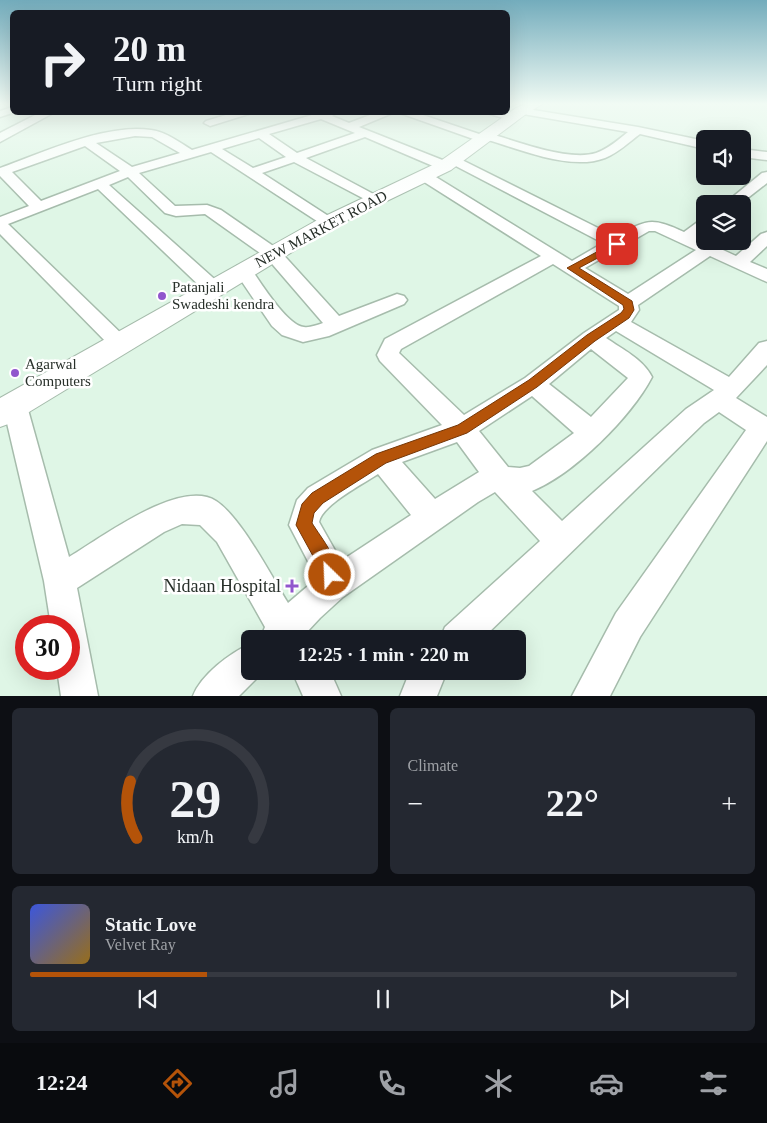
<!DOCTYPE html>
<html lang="en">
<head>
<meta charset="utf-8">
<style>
	body { margin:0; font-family:"Times New Roman",serif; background:#242831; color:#f1f3f6; height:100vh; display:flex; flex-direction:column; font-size:19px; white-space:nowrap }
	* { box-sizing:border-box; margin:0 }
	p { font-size:16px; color:#9ea1a6 }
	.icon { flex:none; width:28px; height:28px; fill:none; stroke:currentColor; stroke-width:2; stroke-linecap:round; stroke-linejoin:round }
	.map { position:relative; height:696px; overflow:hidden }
	.sheet { display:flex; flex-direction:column; gap:12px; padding:12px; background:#0d0f14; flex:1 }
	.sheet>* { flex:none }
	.banner { position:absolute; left:10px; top:10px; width:500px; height:105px; border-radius:8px; box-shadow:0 5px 20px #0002; background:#171b24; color:#f1f3f6; overflow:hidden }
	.controls { position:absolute; left:696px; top:130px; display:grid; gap:10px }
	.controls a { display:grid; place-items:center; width:55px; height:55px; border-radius:8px; background:#171b24; box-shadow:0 5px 20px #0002; font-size:25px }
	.speed { position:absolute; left:15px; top:615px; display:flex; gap:10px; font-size:25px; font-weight:700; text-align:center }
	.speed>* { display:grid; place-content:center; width:65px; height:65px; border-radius:50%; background:#171b24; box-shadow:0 5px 20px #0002; line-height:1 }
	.speed .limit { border:8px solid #d22; background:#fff; color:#111 }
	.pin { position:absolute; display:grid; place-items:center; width:42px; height:42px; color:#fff; margin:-21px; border-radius:10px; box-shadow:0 2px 8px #0006 }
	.me { position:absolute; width:55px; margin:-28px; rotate:336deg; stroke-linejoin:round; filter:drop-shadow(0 0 4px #0008) }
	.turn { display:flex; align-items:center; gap:18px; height:105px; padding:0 20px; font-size:22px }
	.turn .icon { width:65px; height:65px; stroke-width:2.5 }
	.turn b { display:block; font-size:35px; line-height:42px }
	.big { font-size:38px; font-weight:700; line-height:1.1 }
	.sheet .card { flex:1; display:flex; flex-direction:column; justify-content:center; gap:8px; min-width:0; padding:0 18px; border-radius:8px; background:#242831 }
	.sheet .dial { align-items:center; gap:0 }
	.dial svg { height:130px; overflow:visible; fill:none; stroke:#363941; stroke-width:7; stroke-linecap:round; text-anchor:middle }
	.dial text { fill:#f1f3f6; stroke:none }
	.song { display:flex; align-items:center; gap:15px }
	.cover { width:60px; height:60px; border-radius:8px; background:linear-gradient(135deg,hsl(230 70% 55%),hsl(40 70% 35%)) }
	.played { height:5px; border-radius:2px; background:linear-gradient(90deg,#b45309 25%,#363941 25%) }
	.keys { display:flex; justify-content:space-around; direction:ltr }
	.heat { display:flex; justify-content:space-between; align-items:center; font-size:28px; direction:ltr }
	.sheet .tiles { flex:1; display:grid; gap:12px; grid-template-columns:1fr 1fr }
	.card:last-child { grid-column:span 2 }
	.trip { position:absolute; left:241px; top:630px; width:285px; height:50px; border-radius:8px; background:#171b24; box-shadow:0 5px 20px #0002; font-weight:700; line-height:50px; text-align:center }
	.menu { display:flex; height:80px; justify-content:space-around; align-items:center; background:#090b0e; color:#9ea1a6 }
	.menu .icon { width:35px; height:35px }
	.menu .selected { color:#b45309 }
	.menu b { font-size:22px; color:#f1f3f6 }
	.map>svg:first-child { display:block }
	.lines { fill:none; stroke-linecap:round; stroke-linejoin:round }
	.street-casing { stroke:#a6bcac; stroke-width:3 }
	.secondary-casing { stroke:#a6bcac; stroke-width:2 }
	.street { fill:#fff; fill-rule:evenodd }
	.secondary { fill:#fff; fill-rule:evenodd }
	.route { fill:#b45309; stroke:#753606 }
	.poi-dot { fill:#9156cd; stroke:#fff; stroke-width:2 }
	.labels { text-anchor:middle; stroke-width:5; stroke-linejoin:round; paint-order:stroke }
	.street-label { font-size:15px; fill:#28302a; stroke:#fff }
	.poi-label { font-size:15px; fill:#28302a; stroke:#fff; text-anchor:start }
	.near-poi-label { font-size:18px; fill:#28302a; stroke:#fff; text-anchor:end }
</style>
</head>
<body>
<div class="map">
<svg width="767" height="696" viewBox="0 0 767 696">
	<rect width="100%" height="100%" fill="#dff6e6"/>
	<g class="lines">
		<defs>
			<g id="street">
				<path d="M12,107v5h3l-15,5v-6z"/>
				<path d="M521,108l117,19 67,14v8l-65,-15c-11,8 -22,19 -35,24 -34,13 -83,-8 -117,-18l-5,3 -4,-2 -82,-29h17l68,23 5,-2c28,7 81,29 109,20 12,-4 23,-14 32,-21l-111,-19 -1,-2z"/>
				<path d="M41,112h14l-55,30v-9z"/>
				<path d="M236,112h19l-45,14 -6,-3 2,-2z"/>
				<path d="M311,112h27l-6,4 17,7 29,-11h17l-36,15 91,36 1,3 -6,4 -5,-1 -75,-32 -59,21 73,39 2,3 -2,3 -5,1 -80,-42 -32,11 71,46 3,3 -3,3h-10l-112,-73 -72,21 36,33 32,-1 14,5 58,40 60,66 58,-22 7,2 3,4 -3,4 -75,32 -26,6 -21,-7 -10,-9 -38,-56 3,-4 6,-1 6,1c10,14 38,60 55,61 5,1 13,-2 19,-4l-56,-65 -62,-44 -29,2 -11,-3 -37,-36 -19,8 111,99 2,4 -2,4 -7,2 -7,-2 -108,-103 -90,35 119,115 4,5 -4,5 -7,3 -7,-3 -113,-115v-17l29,-11 -29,-30v-8c42,-15 106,-45 151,-38 15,2 28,12 41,20l120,-35zM321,119l34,14 -58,20 -28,-19zM135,136l17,1 28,16 -48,14 -36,-24zM259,138l27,19 -33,11 -31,-19zM85,146l35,25 -79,30 -29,-29z"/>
				<path d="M484,112h19l13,4 1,2 -5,3z"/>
				<path d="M742,149l25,3v8l-25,-3z"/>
				<path d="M454,156l162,81c31,-18 35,-20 68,-5l15,-11 6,-2v13l-8,6 39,18 25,-22 6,-2v14l-17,16 17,7v13l-57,-26 -72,49 1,5 -8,12 98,55 30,-34 8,-2v24l-31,33 31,19v24l-127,196 -30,59h-38l44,-83 130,-183 -27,-18 -15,11 -222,216h-42l5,-12 95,-86 -45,-49 -17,10 -135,95 -23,21 -14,15 2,6h-48l5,-12 -48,-85 -17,-17 -18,-1 -18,8 -87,56 21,108h-37l-4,-27h12v-43h-18l-7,-45 -41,-175 4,-7 8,-3 8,3 4,7 42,151c32,-19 111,-79 147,-56 25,16 55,75 72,102l27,-23 -3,-11 -23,-44 8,-25 11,-12 64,-38 70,-25 -62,-64 -3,-6 8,-16 156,-83 -120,-76 -2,-3 2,-3h10l141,87 31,-18 -153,-80 -2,-3 2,-3zM649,231h6l41,19 -68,44 -43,-26zM553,264l66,42v4l-35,23 -59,45 -61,37 -65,-62 2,-4zM616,331l98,59 -28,19 -124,112 -30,-30c42,-17 99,-74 120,-114 -9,-18 -30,-28 -46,-39zM591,349l37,29 -37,39 -42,-33zM532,396l42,37 -45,33 -9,2 -12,-1 -29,-36zM457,442l22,30 -44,27 -33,-37zM378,474l33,41 -70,46 -22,-39c3,-17 44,-38 59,-48z"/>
				<path d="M767,172v11l-27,21h-16l38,-31z"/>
				<path d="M250,644v27h14l-25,25h-46c8,-21 37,-43 57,-52z"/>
				<path d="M292,671h38l11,25h-38z"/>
				<path d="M410,671h37l-10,25h-37z"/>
			</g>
			<path id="secondary" d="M527,103h17l-18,11 -75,56 -116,56 -324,197 -11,4v-29l321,-180 118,-56 77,-54z"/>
		</defs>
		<use href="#street" class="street-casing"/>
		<use href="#secondary" class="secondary-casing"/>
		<use href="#street" class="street"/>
		<use href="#secondary" class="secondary"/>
	</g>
	<linearGradient id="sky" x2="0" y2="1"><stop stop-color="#73acbc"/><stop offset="0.52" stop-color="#f1fbf4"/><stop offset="1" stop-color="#f1fbf4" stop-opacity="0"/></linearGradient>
	<rect width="767" height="200" fill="url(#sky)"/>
	<path class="route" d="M617,241l3,1v4l-41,22 53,33 2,9 -5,8 -34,23 -58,46 -70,46 -81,30 -63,40 -9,10 -2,10c9,15 31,40 23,58l-5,3 -6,-3 -5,-14 -23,-42 6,-21 10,-11 64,-39 82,-29 71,-45 58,-45 34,-22 3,-4 -1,-4 -56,-37z"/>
	<g class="poi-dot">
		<circle cx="162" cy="296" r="5"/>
		<circle cx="15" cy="373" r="5"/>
		<path d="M289.5 578.5h5v5h5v5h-5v5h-5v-5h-5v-5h5z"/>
	</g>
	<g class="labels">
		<g class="street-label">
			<text transform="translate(321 229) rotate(-28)" y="5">NEW MARKET ROAD</text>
		</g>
		<g class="poi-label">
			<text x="172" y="292">Patanjali<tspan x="172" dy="17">Swadeshi kendra</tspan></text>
			<text x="25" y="369">Agarwal<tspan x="25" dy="17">Computers</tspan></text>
		</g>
		<g class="near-poi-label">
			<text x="281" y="592">Nidaan Hospital</text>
		</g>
	</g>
</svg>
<div class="controls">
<a><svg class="icon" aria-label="sound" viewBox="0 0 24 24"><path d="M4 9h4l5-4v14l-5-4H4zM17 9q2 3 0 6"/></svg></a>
<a><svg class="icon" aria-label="layers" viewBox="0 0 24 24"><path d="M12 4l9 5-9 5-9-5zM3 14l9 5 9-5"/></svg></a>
</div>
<div class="speed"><div class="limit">30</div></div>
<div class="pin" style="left:617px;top:244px;background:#d93025"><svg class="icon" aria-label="arrive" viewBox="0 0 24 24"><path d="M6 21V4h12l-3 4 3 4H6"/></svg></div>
<svg class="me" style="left:330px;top:575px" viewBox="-20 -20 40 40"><circle r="17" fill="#b45309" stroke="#fff" stroke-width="3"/><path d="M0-11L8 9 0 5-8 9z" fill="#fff"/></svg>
<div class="trip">12:25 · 1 min · 220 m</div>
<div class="banner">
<div class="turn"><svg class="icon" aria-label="right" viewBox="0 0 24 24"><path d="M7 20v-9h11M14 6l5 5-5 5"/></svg><div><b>20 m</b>Turn right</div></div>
</div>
</div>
<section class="sheet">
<div class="tiles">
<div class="card dial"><svg viewBox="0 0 100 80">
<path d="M14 69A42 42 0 1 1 86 69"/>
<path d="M14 69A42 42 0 0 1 10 34" stroke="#b45309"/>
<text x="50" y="56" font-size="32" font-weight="700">29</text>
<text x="50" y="72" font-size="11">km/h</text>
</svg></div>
<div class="card"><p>Climate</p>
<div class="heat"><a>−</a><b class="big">22°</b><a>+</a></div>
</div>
<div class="card">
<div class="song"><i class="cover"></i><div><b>Static Love</b><p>Velvet Ray</p></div></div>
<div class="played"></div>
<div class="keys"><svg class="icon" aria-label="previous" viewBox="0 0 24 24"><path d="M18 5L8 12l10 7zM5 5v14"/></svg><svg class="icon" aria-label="pause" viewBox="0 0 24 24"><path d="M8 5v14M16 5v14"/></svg><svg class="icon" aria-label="next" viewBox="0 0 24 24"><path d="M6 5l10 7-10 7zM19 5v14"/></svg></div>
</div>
</div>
</section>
<nav class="menu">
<b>12:24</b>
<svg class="icon selected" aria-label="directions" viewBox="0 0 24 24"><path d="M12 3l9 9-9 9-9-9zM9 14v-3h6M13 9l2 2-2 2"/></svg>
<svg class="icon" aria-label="music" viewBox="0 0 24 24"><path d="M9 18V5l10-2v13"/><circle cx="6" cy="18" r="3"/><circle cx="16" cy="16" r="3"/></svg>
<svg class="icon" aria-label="phone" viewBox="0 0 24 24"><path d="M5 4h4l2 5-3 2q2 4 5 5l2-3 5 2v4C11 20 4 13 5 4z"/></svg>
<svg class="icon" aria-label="climate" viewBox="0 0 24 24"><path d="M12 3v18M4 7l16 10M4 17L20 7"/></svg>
<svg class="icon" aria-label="car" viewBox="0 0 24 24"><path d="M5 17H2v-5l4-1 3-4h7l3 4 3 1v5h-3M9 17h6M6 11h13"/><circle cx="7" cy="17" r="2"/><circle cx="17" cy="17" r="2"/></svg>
<svg class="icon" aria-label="filters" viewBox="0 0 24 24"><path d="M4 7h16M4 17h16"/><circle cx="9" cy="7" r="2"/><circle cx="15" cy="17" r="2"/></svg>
</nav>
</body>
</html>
